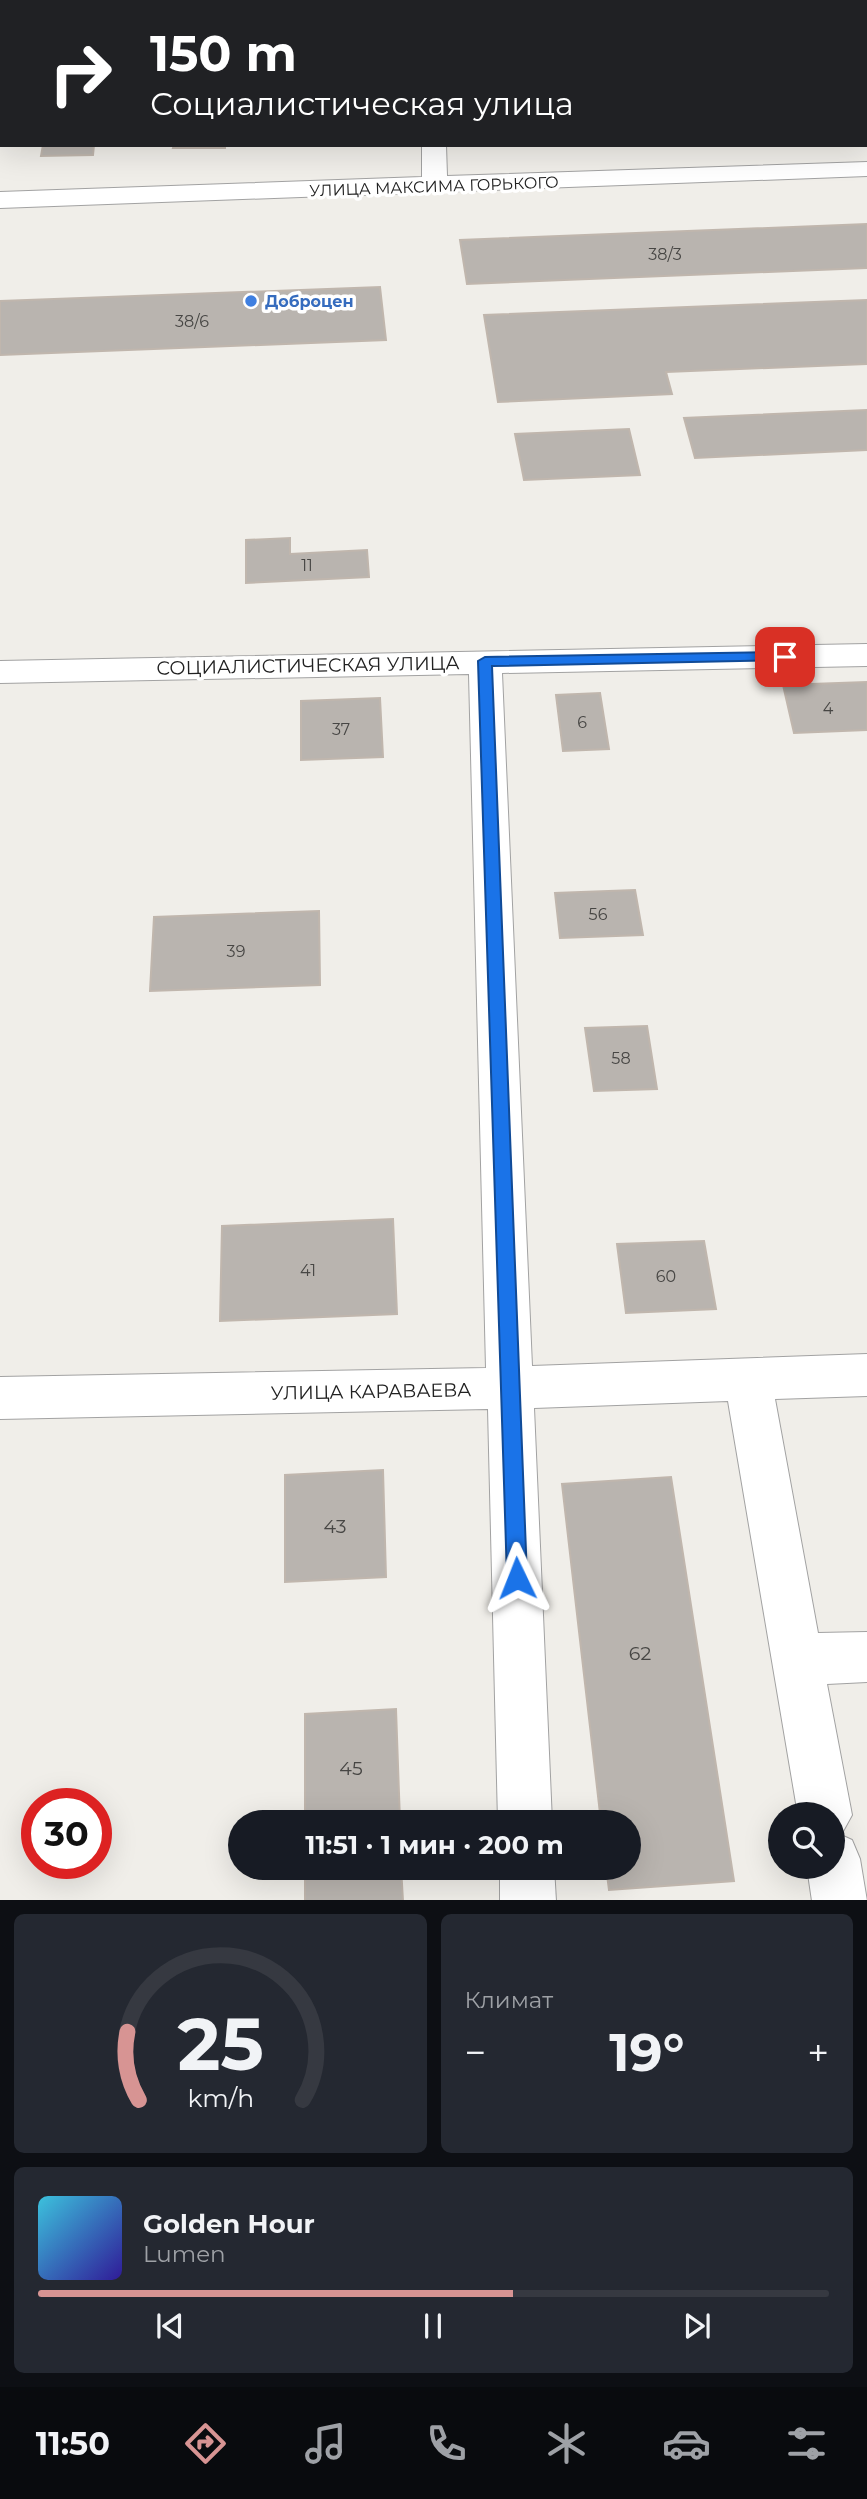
<!DOCTYPE html>
<html lang="ru">
<head>
<meta charset="utf-8">
<style>
	body { margin:0; font-family:Montserrat,sans-serif; background:#242831; color:#f1f3f6; height:100vh; display:flex; flex-direction:column; font-size:26px; white-space:nowrap }
	* { box-sizing:border-box; margin:0 }
	p { font-size:23px; color:#9ea1a6 }
	.icon { flex:none; width:38px; height:38px; fill:none; stroke:currentColor; stroke-width:2; stroke-linecap:round; stroke-linejoin:round }
	.map { position:relative; height:1900px; overflow:hidden }
	.sheet { display:flex; flex-direction:column; gap:14px; padding:14px; background:#0d0f14; flex:1 }
	.sheet>* { flex:none }
	.top-card { position:absolute; left:0px; top:0px; width:868px; height:147px; box-shadow:0 7px 28px #0002; background:#202124; color:#fff; overflow:hidden }
	.fabs { position:absolute; left:768px; top:1802px; display:grid; gap:14px }
	.fabs a { display:grid; place-items:center; width:77px; height:77px; border-radius:50%; background:#171b24; box-shadow:0 7px 28px #0002; font-size:35px }
	.speed { position:absolute; left:21px; top:1788px; display:flex; gap:14px; font-size:35px; font-weight:700; text-align:center }
	.speed>* { display:grid; place-content:center; width:91px; height:91px; border-radius:50%; background:#171b24; box-shadow:0 7px 28px #0002; line-height:1 }
	.speed .limit { border:10px solid #d22; background:#fff; color:#111 }
	.pin { position:absolute; display:grid; place-items:center; width:60px; height:60px; color:#fff; margin:-30px; border-radius:14px; box-shadow:0 4px 10px #0006 }
	.me { position:absolute; width:77px; margin:-38px; rotate:358deg; stroke-linejoin:round; filter:drop-shadow(0 0 5px #0008) }
	.turn { display:flex; align-items:center; gap:24px; height:147px; padding:0 35px; font-size:32px }
	.turn .icon { width:91px; height:91px; stroke-width:2.5 }
	.turn b { display:block; font-size:49px; line-height:60px }
	.big { font-size:52px; font-weight:700; line-height:1.1 }
	.sheet .tile { flex:1; display:flex; flex-direction:column; justify-content:center; gap:10px; min-width:0; padding:0 24px; border-radius:10px; background:#242831 }
	.sheet .dial { align-items:center; gap:0 }
	.dial svg { height:182px; overflow:visible; fill:none; stroke:#363941; stroke-width:7; stroke-linecap:round; text-anchor:middle }
	.dial text { fill:#f1f3f6; stroke:none }
	.song { display:flex; align-items:center; gap:21px }
	.cover { width:84px; height:84px; border-radius:10px; background:linear-gradient(135deg,hsl(190 70% 55%),hsl(250 70% 35%)) }
	.played { height:7px; border-radius:4px; background:linear-gradient(90deg,#d79493 60%,#363941 60%) }
	.keys { display:flex; justify-content:space-around; direction:ltr }
	.heat { display:flex; justify-content:space-between; align-items:center; font-size:38px; direction:ltr }
	.sheet .tiles { flex:1; display:grid; gap:14px; grid-template-columns:1fr 1fr }
	.tile:last-child { grid-column:span 2 }
	.trip { position:absolute; left:228px; top:1810px; width:413px; height:70px; border-radius:35px; background:#171b24; box-shadow:0 7px 28px #0002; font-weight:700; line-height:70px; text-align:center }
	.tabs { display:flex; height:112px; justify-content:space-around; align-items:center; background:#090b0e; color:#9ea1a6 }
	.tabs .icon { width:49px; height:49px }
	.tabs .on { color:#d79493 }
	.tabs b { font-size:32px; color:#f1f3f6 }
	.map>svg:first-child { display:block }
	.building { fill:#b9b4af; stroke:#c0b6ad; stroke-width:2 }
	.lines { fill:none; stroke-linecap:round; stroke-linejoin:round }
	.minor-casing { stroke:#a2a2a2; stroke-width:2 }
	.minor { fill:#fff; fill-rule:evenodd }
	.route { fill:#1a73e8; stroke:#114b97; stroke-width:2 }
	.shop-dot { fill:#3f7fe0; stroke:#fff; stroke-width:2.5 }
	.labels { text-anchor:middle; stroke-width:7; stroke-linejoin:round; paint-order:stroke }
	.far-street-label { font-size:16px; fill:#212121; stroke:#fff }
	.number-label { font-size:16px; fill:#474644 }
	.far-shop-label { font-size:16px; font-weight:bold; fill:#366cbe; stroke:#fff; text-anchor:start }
	.street-label { font-size:19px; fill:#212121; stroke:#fff }
	.near-number-label { font-size:19px; fill:#474644 }
</style>
</head>
<body>
<div class="map">
<svg width="867" height="1901" viewBox="0 0 867 1901">
	<rect width="100%" height="100%" fill="#f0eee9"/>
	<g class="building">
		<path d="M43,145h51l-1,10 -52,1z"/>
		<path d="M174,145h51v3h-52z"/>
		<path d="M867,224v44l-400,16 -7,-44z"/>
		<path d="M380,287l6,53 -386,15v-54z"/>
		<path d="M867,300v64l-201,8 6,22 -174,8 -14,-87z"/>
		<path d="M867,410v40l-172,8 -11,-40z"/>
		<path d="M629,429l11,46 -116,5 -9,-46z"/>
		<path d="M290,538v16l77,-4 2,27 -123,6v-43z"/>
		<path d="M867,682v48l-73,3 -11,-48z"/>
		<path d="M600,693l9,56 -46,2 -7,-56z"/>
		<path d="M380,698l3,59 -82,3v-59z"/>
		<path d="M635,890l8,45 -83,3 -5,-45z"/>
		<path d="M319,911l1,74 -170,6 4,-74z"/>
		<path d="M647,1026l10,63 -63,2 -9,-63z"/>
		<path d="M393,1219l4,95 -177,7 2,-95z"/>
		<path d="M704,1241l12,68 -90,4 -9,-69z"/>
		<path d="M383,1470l3,107 -101,5v-107z"/>
		<path d="M671,1477l63,404 -125,9 -3,-23h22v-45h-27l-39,-338z"/>
		<path d="M396,1709l4,113h-95v-108z"/>
		<path d="M305,1867h96l2,34h-98z"/>
	</g>
	<g class="lines">
		<defs>
			<g id="minor">
				<rect x="420" y="0" width="22" height="2"/>
				<path d="M422,145h24l1,31 420,-14v14l-867,32v-16l422,-15z"/>
				<path d="M867,644v22l-365,7 30,693 335,-12v42l-92,3 43,234 49,-1v50l-40,2 25,131 -11,20 11,5 8,19 7,42h-55l-5,-34h26v-52h-35l-70,-414 -194,7 18,414h-54l-10,-413 -488,10v-42l486,-9 -17,-694 -469,9v-22z"/>
				<path d="M500,1867h54l2,34h-56z"/>
			</g>
		</defs>
		<use href="#minor" class="minor-casing"/>
		<use href="#minor" class="minor"/>
	</g>
	<path class="route" d="M785,652l7,5 -2,3 -298,6 35,912 -3,7 -7,3 -7,-3 -3,-7 -29,-917 7,-4z"/>
	<circle class="shop-dot" cx="251" cy="301" r="7"/>
	<g class="labels">
		<g class="far-street-label">
			<text transform="translate(434 186) rotate(-2)" y="6">УЛИЦА МАКСИМА ГОРЬКОГО</text>
		</g>
		<g class="number-label">
			<text x="665" y="260">38/3</text>
			<text x="192" y="327">38/6</text>
			<text x="307" y="571">11</text>
			<text x="828" y="714">4</text>
			<text x="582" y="728">6</text>
			<text x="341" y="735">37</text>
			<text x="598" y="920">56</text>
			<text x="236" y="957">39</text>
			<text x="621" y="1064">58</text>
			<text x="308" y="1276">41</text>
			<text x="666" y="1282">60</text>
		</g>
		<g class="far-shop-label">
			<text x="265" y="307">Доброцен</text>
		</g>
		<g class="street-label">
			<text transform="translate(308 665) rotate(-1)" y="7">СОЦИАЛИСТИЧЕСКАЯ УЛИЦА</text>
			<text transform="translate(371 1391) rotate(-1)" y="7">УЛИЦА КАРАВАЕВА</text>
		</g>
		<g class="near-number-label">
			<text x="335" y="1533">43</text>
			<text x="640" y="1660">62</text>
			<text x="351" y="1775">45</text>
		</g>
	</g>
</svg>
<div class="fabs">
<a><svg class="icon" aria-label="search" viewBox="0 0 24 24"><circle cx="10" cy="10" r="6"/><path d="M15 15l6 6"/></svg></a>
</div>
<div class="speed"><div class="limit">30</div></div>
<div class="pin" style="left:785px;top:657px;background:#d93025"><svg class="icon" aria-label="arrive" viewBox="0 0 24 24"><path d="M6 21V4h12l-3 4 3 4H6"/></svg></div>
<svg class="me" style="left:517px;top:1578px" viewBox="-20 -20 40 40"><path d="M0-17L14 15 0 8-14 15z" fill="#1a73e8" stroke="#fff" stroke-width="4"/></svg>
<div class="trip">11:51 · 1 мин · 200 m</div>
<div class="top-card">
<div class="turn"><svg class="icon" aria-label="right" viewBox="0 0 24 24"><path d="M7 20v-9h11M14 6l5 5-5 5"/></svg><div><b>150 m</b>Социалистическая улица</div></div>
</div>
</div>
<section class="sheet">
<div class="tiles">
<div class="tile dial"><svg viewBox="0 0 100 80">
<path d="M14 69A42 42 0 1 1 86 69"/>
<path d="M14 69A42 42 0 0 1 9 39" stroke="#d79493"/>
<text x="50" y="56" font-size="32" font-weight="700">25</text>
<text x="50" y="72" font-size="11">km/h</text>
</svg></div>
<div class="tile"><p>Климат</p>
<div class="heat"><a>−</a><b class="big">19°</b><a>+</a></div>
</div>
<div class="tile">
<div class="song"><i class="cover"></i><div><b>Golden Hour</b><p>Lumen</p></div></div>
<div class="played"></div>
<div class="keys"><svg class="icon" aria-label="previous" viewBox="0 0 24 24"><path d="M18 5L8 12l10 7zM5 5v14"/></svg><svg class="icon" aria-label="pause" viewBox="0 0 24 24"><path d="M8 5v14M16 5v14"/></svg><svg class="icon" aria-label="next" viewBox="0 0 24 24"><path d="M6 5l10 7-10 7zM19 5v14"/></svg></div>
</div>
</div>
</section>
<nav class="tabs">
<b>11:50</b>
<svg class="icon on" aria-label="directions" viewBox="0 0 24 24"><path d="M12 3l9 9-9 9-9-9zM9 14v-3h6M13 9l2 2-2 2"/></svg>
<svg class="icon" aria-label="music" viewBox="0 0 24 24"><path d="M9 18V5l10-2v13"/><circle cx="6" cy="18" r="3"/><circle cx="16" cy="16" r="3"/></svg>
<svg class="icon" aria-label="phone" viewBox="0 0 24 24"><path d="M5 4h4l2 5-3 2q2 4 5 5l2-3 5 2v4C11 20 4 13 5 4z"/></svg>
<svg class="icon" aria-label="climate" viewBox="0 0 24 24"><path d="M12 3v18M4 7l16 10M4 17L20 7"/></svg>
<svg class="icon" aria-label="car" viewBox="0 0 24 24"><path d="M5 17H2v-5l4-1 3-4h7l3 4 3 1v5h-3M9 17h6M6 11h13"/><circle cx="7" cy="17" r="2"/><circle cx="17" cy="17" r="2"/></svg>
<svg class="icon" aria-label="filters" viewBox="0 0 24 24"><path d="M4 7h16M4 17h16"/><circle cx="9" cy="7" r="2"/><circle cx="15" cy="17" r="2"/></svg>
</nav>
</body>
</html>
